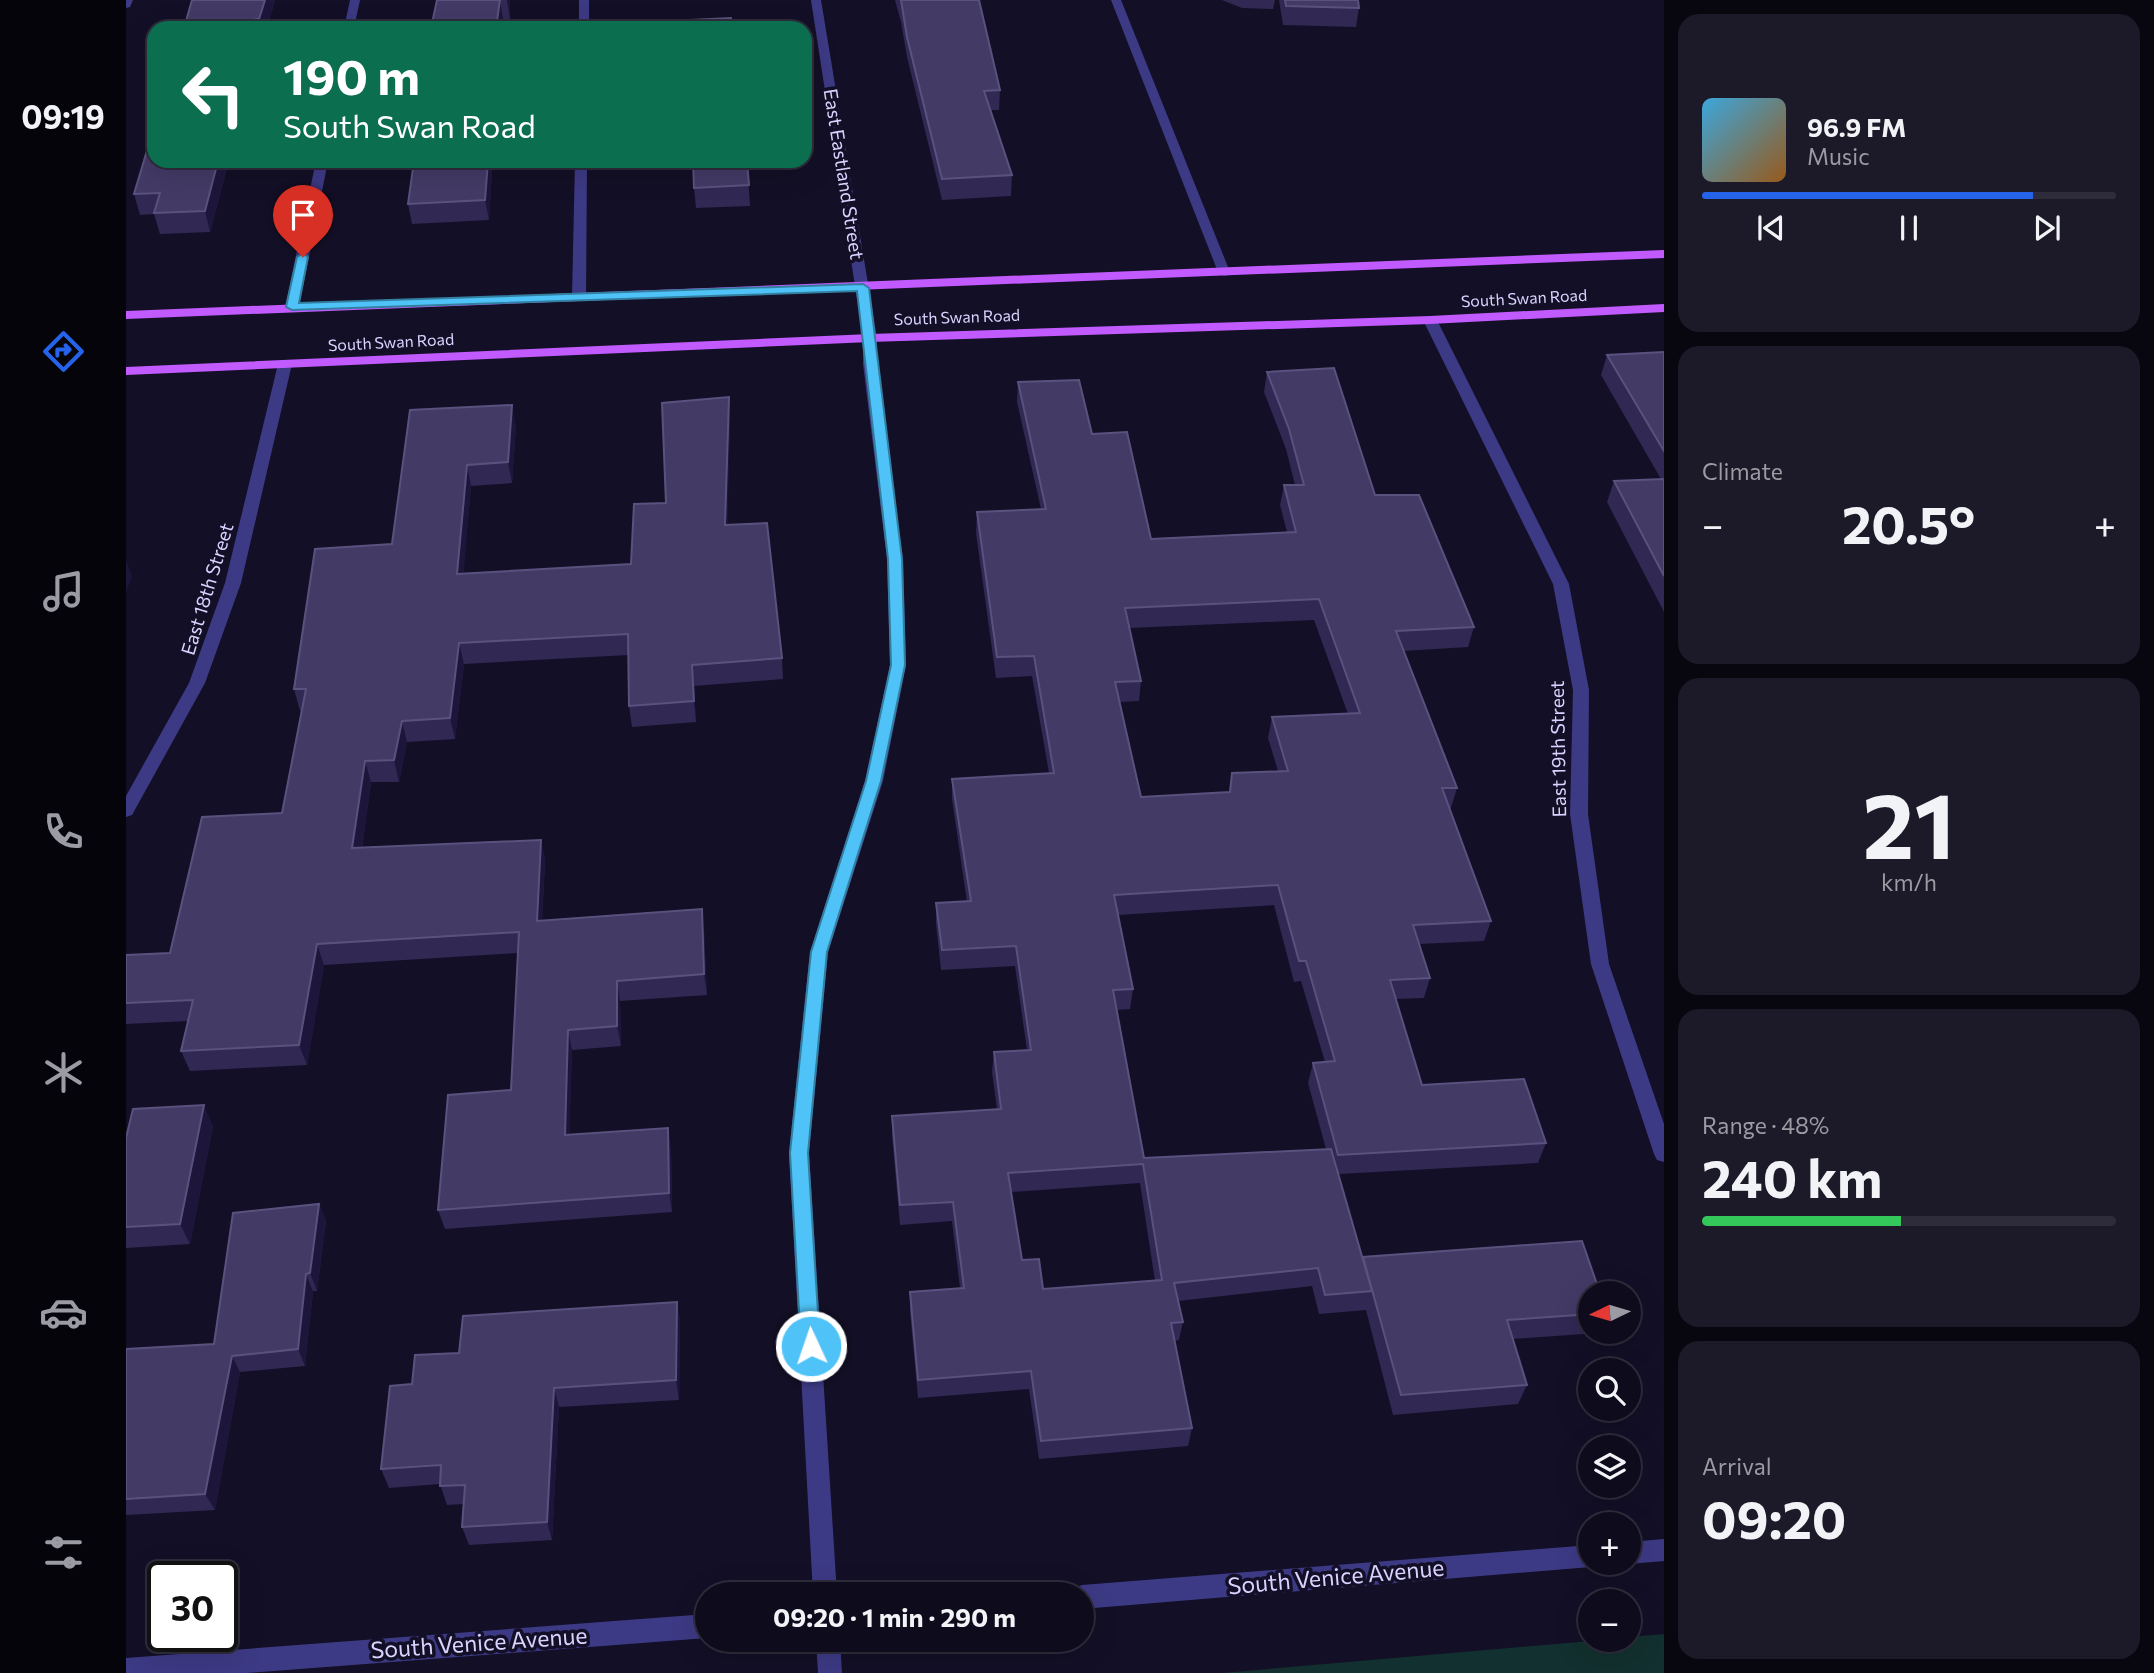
<!DOCTYPE html>
<html lang="en">
<head>
<meta charset="utf-8">
<style>
	body { margin:0; font-family:Commissioner,sans-serif; background:#1c1929; color:#f1f3f6; height:100vh; display:flex; flex-direction:column; font-size:26px; white-space:nowrap }
	* { box-sizing:border-box; margin:0 }
	p { font-size:23px; color:#9b9ba3 }
	.icon { flex:none; width:38px; height:38px; fill:none; stroke:currentColor; stroke-width:2; stroke-linecap:round; stroke-linejoin:round }
	.map { position:relative; flex:1; overflow:hidden }
	.drawer { display:flex; flex-direction:column; gap:14px; padding:14px; background:#08060f; width:490px }
	.drawer>* { flex:none }
	.hud { position:absolute; left:21px; top:21px; width:665px; height:147px; border-radius:21px; box-shadow:0 7px 28px #0002,0 0 0 2px #2e2b3b; background:#0b6e4f; color:#fff; overflow:hidden }
	.needle { width:46px; rotate:265deg }
	.controls { position:absolute; left:1452px; top:1281px; display:grid; gap:14px }
	.controls a { display:grid; place-items:center; width:63px; height:63px; border-radius:50%; background:#0e0b1c; box-shadow:0 7px 28px #0002,0 0 0 2px #2e2b3b; font-size:35px }
	.speed { position:absolute; left:21px; top:1561px; display:flex; gap:14px; font-size:35px; font-weight:700; text-align:center }
	.speed>* { display:grid; place-content:center; width:91px; height:91px; border-radius:50%; background:#0e0b1c; box-shadow:0 7px 28px #0002,0 0 0 2px #2e2b3b; line-height:1 }
	.speed .limit { border:4px solid #111; border-radius:10px; background:#fff; color:#111 }
	.pin { position:absolute; display:grid; place-items:center; width:60px; height:60px; color:#fff; margin:-72px -30px; border-radius:50% 50% 50% 0; rotate:-45deg; box-shadow:0 0 7px #0007 }
	.pin .icon { rotate:45deg }
	.me { position:absolute; width:77px; margin:-38px; rotate:357deg; stroke-linejoin:round; filter:drop-shadow(0 0 5px #0008) }
	.turn { display:flex; align-items:center; gap:24px; height:147px; padding:0 21px; font-size:32px }
	.turn .icon { width:91px; height:91px; stroke-width:2.5 }
	.turn b { display:block; font-size:49px; line-height:60px }
	.big { font-size:52px; font-weight:700; line-height:1.1 }
	.drawer .widget { flex:1; display:flex; flex-direction:column; justify-content:center; gap:10px; min-width:0; padding:0 24px; border-radius:21px; background:#1c1929 }
	.drawer .dial { align-items:center; gap:0 }
	.dial b { font-size:91px; line-height:1 }
	.song { display:flex; align-items:center; gap:21px }
	.cover { width:84px; height:84px; border-radius:10px; background:linear-gradient(135deg,hsl(200 70% 55%),hsl(30 70% 35%)) }
	.played { height:7px; border-radius:4px; background:linear-gradient(90deg,#2563eb 80%,#2e2b3b 80%) }
	.keys { display:flex; justify-content:space-around; direction:ltr }
	.heat { display:flex; justify-content:space-between; align-items:center; font-size:38px; direction:ltr }
	.charge { height:10px; border-radius:5px; background:linear-gradient(90deg,#34c759 48%,#2e2b3b 0) }
	.trip { position:absolute; left:569px; top:1582px; width:399px; height:70px; border-radius:35px; background:#0e0b1c; box-shadow:0 7px 28px #0002,0 0 0 2px #2e2b3b; font-weight:700; line-height:70px; text-align:center }
	main { display:flex; flex:1; min-height:0 }
	.menu { display:flex; flex-direction:column; width:126px; justify-content:space-around; align-items:center; background:#06040b; color:#9b9ba3 }
	.menu .icon { width:49px; height:49px }
	.menu .on { color:#2563eb }
	.menu b { font-size:32px; color:#f1f3f6 }
	.map>svg:first-child { display:block }
	.green { fill:#12302f }
	.lines { fill:none; stroke-linecap:round; stroke-linejoin:round }
	.service { fill:#3d3a85; fill-rule:evenodd }
	.minor { fill:#3d3a85; fill-rule:evenodd }
	.primary { fill:#c25bff; fill-rule:evenodd }
	.wall { fill:#312854; fill-rule:evenodd }
	.shaded-wall { fill:#1d163a }
	.building { fill:#433a66; stroke:#5a527e; stroke-width:2; fill-rule:evenodd }
	.route { fill:#4fc3f7; stroke:#337fa1; stroke-width:2 }
	.labels { text-anchor:middle; stroke-width:7; stroke-linejoin:round; paint-order:stroke }
	.far-street-label { font-size:16px; fill:#d9d4ff; stroke:#130f26 }
	.street-label { font-size:19px; fill:#d9d4ff; stroke:#130f26 }
	.near-street-label { font-size:23px; fill:#d9d4ff; stroke:#130f26 }
</style>
</head>
<body>
<main>
<nav class="menu">
<b>09:19</b>
<svg class="icon on" aria-label="directions" viewBox="0 0 24 24"><path d="M12 3l9 9-9 9-9-9zM9 14v-3h6M13 9l2 2-2 2"/></svg>
<svg class="icon" aria-label="music" viewBox="0 0 24 24"><path d="M9 18V5l10-2v13"/><circle cx="6" cy="18" r="3"/><circle cx="16" cy="16" r="3"/></svg>
<svg class="icon" aria-label="phone" viewBox="0 0 24 24"><path d="M5 4h4l2 5-3 2q2 4 5 5l2-3 5 2v4C11 20 4 13 5 4z"/></svg>
<svg class="icon" aria-label="climate" viewBox="0 0 24 24"><path d="M12 3v18M4 7l16 10M4 17L20 7"/></svg>
<svg class="icon" aria-label="car" viewBox="0 0 24 24"><path d="M5 17H2v-5l4-1 3-4h7l3 4 3 1v5h-3M9 17h6M6 11h13"/><circle cx="7" cy="17" r="2"/><circle cx="17" cy="17" r="2"/></svg>
<svg class="icon" aria-label="filters" viewBox="0 0 24 24"><path d="M4 7h16M4 17h16"/><circle cx="9" cy="7" r="2"/><circle cx="15" cy="17" r="2"/></svg>
</nav>
<div class="map">
<svg width="1538" height="1673" viewBox="0 0 1538 1673">
	<rect width="100%" height="100%" fill="#130f26"/>
	<path class="green" d="M1538,1634v39h-442l380,-33h27v-3z"/>
	<g class="lines">
		<g class="service">
			<path d="M0,0h7l-3,7 -4,1z"/>
			<rect x="453" y="0" width="10" height="28"/>
			<path d="M985,0h10l109,272 -1,3 -5,1 -6,-4z"/>
			<path d="M449,161h12l-1,136 -7,4 -7,-4z"/>
		</g>
		<g class="minor">
			<path d="M224,0h10l-6,28h-10z"/>
			<path d="M685,0h10l56,338v26l26,195 3,106 -23,116 -55,171 -19,201 28,441h-24l-24,-441 21,-201 55,-171 25,-116 -3,-106 -24,-195v-26z"/>
			<path d="M190,161h12l-29,146 -7,4 -7,-4z"/>
			<path d="M1304,316l7,4 132,264 20,106 -1,124 21,150 55,160v38l-7,-2 -3,-6 -63,-190 -21,-150 3,-124 -20,-106 -130,-264z"/>
			<path d="M159,360l7,4 -51,219 -36,100 -73,132 -6,2v-21l63,-113 36,-100 53,-219z"/>
			<path d="M1538,1539v22l-35,3 -4,-1h4v-21z"/>
			<path d="M1465,1545v18h9l-9,4 -509,42v-15h-11l3,-5 8,-4z"/>
			<path d="M581,1614v24l-460,35h-121v-15z"/>
			<path d="M690,1640h24l2,33h-24z"/>
		</g>
		<g class="primary">
			<path d="M1538,250v8l-1538,61v-8z"/>
			<path d="M1538,304v8l-234,12 -560,18 -744,33v-8l744,-33 560,-18z"/>
		</g>
	</g>
	<g class="wall">
		<path d="M149,0l-8,28h-83z"/>
		<path d="M311,0h73v19h-7l-2,9h-70z"/>
		<path d="M769,0h84l21,90 -1,20h-9l22,65 -1,21 -69,4 -35,-143 -6,-35z"/>
		<path d="M1096,0h53l-2,9 -31,-1z"/>
		<path d="M1153,0h79l1,8 -3,19 -73,-2z"/>
		<path d="M103,161l-19,71 -50,2 -6,-20 -14,1 -6,-21z"/>
		<path d="M288,161h76l2,10 -3,49 -77,4 -4,-20z"/>
		<path d="M621,161l3,45 -54,2 -2,-20z"/>
		<path d="M1538,352v260l-57,-110 7,-21 47,-2 -60,-104 6,-20z"/>
		<path d="M1141,372l108,123 99,132 -6,20 -65,4 54,137 -6,20h-2l42,113 -7,20 -65,3 11,34 -6,20 -28,1 26,86 124,58 -8,20 -199,11 24,85v-2l228,36v39h7l-1,1 -84,6 14,46 -9,19 -125,11 -27,-105 -47,4 -7,-28 -134,15 5,21 -4,18 -5,1 18,87 -4,18 -149,13 -10,-70 -111,9 -8,-87v-19l50,-4 -8,-67 -52,4 -8,-90v-19l105,-7 -5,-37 2,-20 33,-2 -12,-84 -74,4 -5,-46v-21l31,-1 -15,-103v-20l97,-6 -17,-97 -36,2 -20,-145 1,-21 64,-3 -24,-107 1,-20 74,52 59,105 136,-7 -7,-27 4,-20h11l-9,-36 -22,-57zM1188,620l34,94 -76,3 -4,21 10,33 -46,2 -3,19 -88,5 -22,-95 20,-1 2,-20 -12,-53zM1148,905l20,77 7,-1 24,81 -12,1 -5,20 18,66 -182,9 -28,-148 14,-1 3,-20 -15,-74zM1014,1183l15,98 -112,8 -21,-29 -11,-68z"/>
		<path d="M603,397l1,21 -3,106 55,134 1,21 -89,7 2,36 -64,5 -3,-21 -1,-51 -164,9 -9,75 -48,3 -8,40h-28l-9,66 179,-8 4,21 -3,60 162,9 3,65 -87,6 1,45 -49,4 -3,85 102,13 1,64 -227,17 -7,-19 73,-120 7,-137 -194,12 -17,100 -117,6 -9,-20 7,-30 -62,3v-69l44,-2 112,-140 20,-103 -2,1 -6,-22 98,-145 18,-134 106,16 -4,57 -41,3 -8,87 168,-9 35,-61z"/>
		<path d="M87,1126l-23,118 -64,4v-110z"/>
		<path d="M193,1204l7,17 -9,70h-4l-8,75 -65,6 -25,138 -89,5v-166l88,-5z"/>
		<path d="M551,1302l3,20 -1,78 -120,7 -7,133 -83,5 -7,-18 2,-23 -17,1 -7,-21 -51,4 -8,-19 31,-85 47,-31z"/>
	</g>
	<g class="shaded-wall">
		<path d="M139,0h10l-8,28h-6l-2,-9z"/>
		<path d="M374,0l3,19 -2,9h-5z"/>
		<path d="M381,0h3v19z"/>
		<path d="M92,161h11l-19,71 -5,-21z"/>
		<path d="M362,161h2l2,10 -3,49 -4,-20z"/>
		<path d="M603,397l1,21 -3,127 -2,-20z"/>
		<path d="M386,405l4,21 -4,57 -4,-21z"/>
		<path d="M341,465l4,21 -9,109 -5,-21z"/>
		<path d="M0,560l6,16 -6,17z"/>
		<path d="M333,643l5,21 -9,75 -5,-21z"/>
		<path d="M566,665l2,21 2,36 -2,-21z"/>
		<path d="M276,721l5,21 -8,40 -5,-22z"/>
		<path d="M239,761l6,21 -12,87 -7,-21z"/>
		<path d="M415,840l4,21 -4,81 -4,-21z"/>
		<path d="M576,909l2,21 3,65 -3,-21z"/>
		<path d="M191,944l7,21 -17,100 -8,-20z"/>
		<path d="M491,981l3,20 1,45 -4,-20z"/>
		<path d="M442,1030l4,20 -3,105 -4,-20z"/>
		<path d="M78,1105l9,21 -23,118 -10,-20z"/>
		<path d="M542,1128l3,20 1,64 -3,-19z"/>
		<path d="M193,1204l7,17 -9,70 -7,-18z"/>
		<path d="M180,1274l7,17 -8,75 -7,-17z"/>
		<path d="M551,1302l3,20 -1,78 -3,-20z"/>
		<path d="M106,1356l8,16 -25,138 -10,-16z"/>
		<path d="M428,1388l5,19 -7,133 -5,-18z"/>
	</g>
	<g class="building">
		<path d="M66,0h73l-6,19h-3l-2,9h-70z"/>
		<path d="M311,0h63l-4,28h-65z"/>
		<path d="M775,0h78l21,90 -16,1 28,84 -70,4 -35,-142z"/>
		<path d="M1159,0h73l1,8 -73,-2z"/>
		<path d="M605,18l1,10h-62l-1,-7z"/>
		<path d="M28,127v34h64l-13,50 -51,2 6,-20 -26,1z"/>
		<path d="M288,161h74l-3,39 -77,4z"/>
		<path d="M567,161h54l2,24 -55,3z"/>
		<path d="M1538,352v99l-57,-96z"/>
		<path d="M1208,368l41,127h44l55,132 -78,4 61,157h-15l49,133 -78,4 17,53 -40,2 32,105 102,-6 22,64 -208,12 -25,-92 22,-2 -29,-100h-7l-21,-76 -164,10 19,94 -20,1 31,168 187,-9 41,142 -47,4 -7,-27 -144,15 9,39 -12,1 21,105 -151,13 -10,-70 -113,9 -8,-88 54,-4 -11,-86 -53,3 -8,-89 109,-7 -7,-57 37,-2 -15,-104 -74,4 -6,-47 35,-2 -19,-122 102,-6 -20,-117 -37,1 -20,-145 69,-3 -28,-127 61,-2 13,54 35,-2 24,107 145,-7 -12,-47h20l-15,-56 -22,-57zM1193,599l41,114 -88,4 16,54 -56,2 -2,19 -89,5 -26,-115 26,-1 -16,-73zM1017,1164l19,116 -119,9 -4,-30 -17,1 -14,-87z"/>
		<path d="M603,397l-4,128 42,-2 15,135 -90,7 2,36 -65,5 -1,-72 -169,9 -9,75 -48,3 -8,39 -29,1 -13,87 189,-8 -4,81 165,-12 2,65 -87,7v45l-49,4 -3,105 103,-7 1,65 -231,17 10,-115 63,-5 8,-158 -202,12 -18,101 -118,6 12,-51 -67,3v-48l44,-2 32,-136 80,-4 24,-124h-12l21,-140 77,-5 18,-134 102,-5 -4,57 -41,3 -10,109 174,-10 3,-60 32,-1 -4,-100z"/>
		<path d="M1538,479v97l-50,-95z"/>
		<path d="M78,1105l-24,119 -54,3v-89l7,-29z"/>
		<path d="M193,1204l-9,69 -4,1 -8,75 -66,7 -27,138 -79,5v-150l88,-5 19,-131z"/>
		<path d="M1456,1241l18,52h-9v21l-84,6 20,65 -126,10 -38,-138z"/>
		<path d="M551,1302l-1,78 -122,8 -7,134 -85,5 3,-42 -25,1 1,-21 -60,4 9,-83 22,-2 3,-29 44,-2 4,-37z"/>
	</g>
	<path class="route" d="M177,253l5,4 -9,46 564,-19 6,4 33,271 3,106 -24,116 -54,171 -19,201 12,193 -2,6 -7,3 -7,-3 -3,-6 -11,-193 21,-201 55,-171 25,-116 -3,-106 -31,-268 -565,19 -6,-3 11,-50z"/>
	<g class="labels">
		<g class="far-street-label">
			<text transform="translate(1398 298) rotate(-3)" y="6">South Swan Road</text>
			<text transform="translate(831 317) rotate(-2)" y="6">South Swan Road</text>
			<text transform="translate(265 342) rotate(-3)" y="6">South Swan Road</text>
		</g>
		<g class="street-label">
			<text transform="translate(718 174) rotate(81)" y="7">East Eastland Street</text>
			<text transform="translate(81 589) rotate(-73)" y="7">East 18th Street</text>
			<text transform="translate(1432 749) rotate(-91)" y="7">East 19th Street</text>
		</g>
		<g class="near-street-label">
			<text transform="translate(1210 1577) rotate(-5)" y="8">South Venice Avenue</text>
			<text transform="translate(353 1643) rotate(-4)" y="8">South Venice Avenue</text>
		</g>
	</g>
</svg>
<div class="controls">
<a><svg class="needle" viewBox="-14 -14 28 28"><path d="M0-13l5 13h-10z" fill="#e53935"/><path d="M0 13l5-13h-10z" fill="#9b9ba3"/></svg></a>
<a><svg class="icon" aria-label="search" viewBox="0 0 24 24"><circle cx="10" cy="10" r="6"/><path d="M15 15l6 6"/></svg></a>
<a><svg class="icon" aria-label="layers" viewBox="0 0 24 24"><path d="M12 4l9 5-9 5-9-5zM3 14l9 5 9-5"/></svg></a>
<a>+</a>
<a>−</a>
</div>
<div class="speed"><div class="limit">30</div></div>
<div class="pin" style="left:177px;top:257px;background:#d93025"><svg class="icon" aria-label="arrive" viewBox="0 0 24 24"><path d="M6 21V4h12l-3 4 3 4H6"/></svg></div>
<svg class="me" style="left:685px;top:1346px" viewBox="-20 -20 40 40"><circle r="17" fill="#4fc3f7" stroke="#fff" stroke-width="3"/><path d="M0-11L8 9 0 5-8 9z" fill="#fff"/></svg>
<div class="trip">09:20 · 1 min · 290 m</div>
<div class="hud">
<div class="turn"><svg class="icon" aria-label="left" viewBox="0 0 24 24"><path d="M17 20v-9H6M10 6l-5 5 5 5"/></svg><div><b>190 m</b>South Swan Road</div></div>
</div>
</div>
<section class="drawer">
<div class="widget">
<div class="song"><i class="cover"></i><div><b>96.9 FM</b><p>Music</p></div></div>
<div class="played"></div>
<div class="keys"><svg class="icon" aria-label="previous" viewBox="0 0 24 24"><path d="M18 5L8 12l10 7zM5 5v14"/></svg><svg class="icon" aria-label="pause" viewBox="0 0 24 24"><path d="M8 5v14M16 5v14"/></svg><svg class="icon" aria-label="next" viewBox="0 0 24 24"><path d="M6 5l10 7-10 7zM19 5v14"/></svg></div>
</div>
<div class="widget"><p>Climate</p>
<div class="heat"><a>−</a><b class="big">20.5°</b><a>+</a></div>
</div>
<div class="widget dial"><b>21</b><p>km/h</p></div>
<div class="widget"><p>Range · 48%</p><b class="big">240 km</b><div class="charge"></div></div>
<div class="widget"><p>Arrival</p><b class="big">09:20</b></div>
</section>
</main>
</body>
</html>
